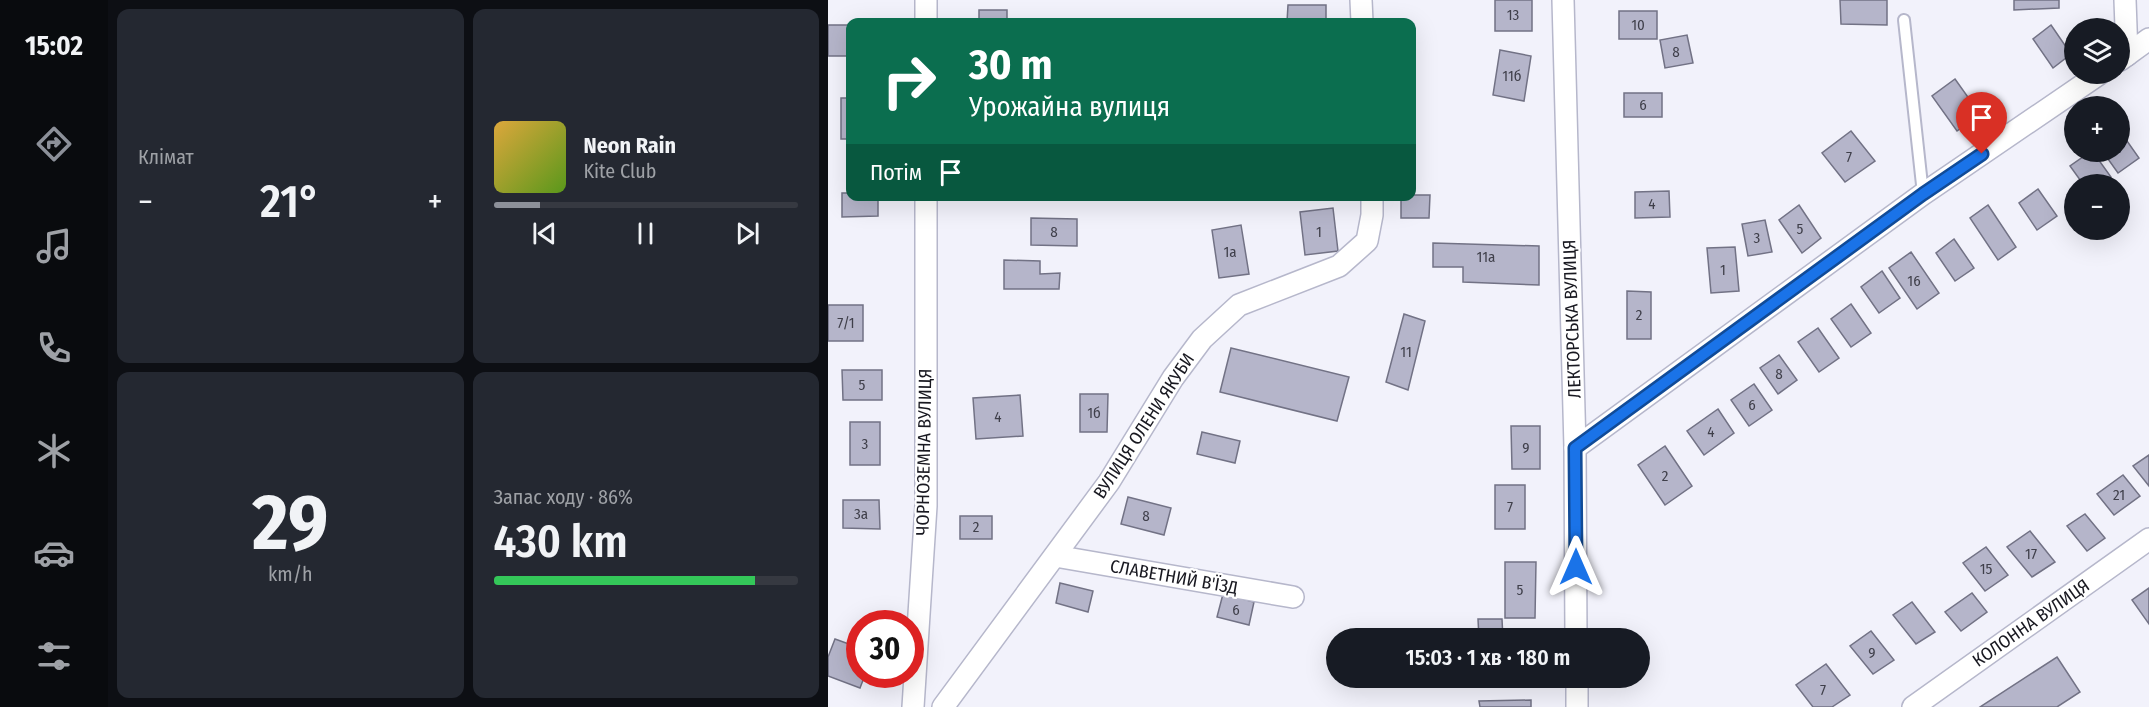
<!DOCTYPE html>
<html lang="uk">
<head>
<meta charset="utf-8">
<style>
	body { margin:0; font-family:"Fira Sans Condensed",sans-serif; background:#242831; color:#f1f3f6; height:100vh; display:flex; flex-direction:column; font-size:22px; white-space:nowrap }
	* { box-sizing:border-box; margin:0 }
	p { font-size:20px; color:#9ea1a6 }
	.icon { flex:none; width:33px; height:33px; fill:none; stroke:currentColor; stroke-width:2; stroke-linecap:round; stroke-linejoin:round }
	.map { position:relative; flex:1; overflow:hidden }
	.panel { display:flex; flex-direction:column; gap:9px; padding:9px; background:#0d0f14; width:720px }
	.panel>* { flex:none }
	.hud { position:absolute; left:18px; top:18px; width:570px; height:183px; border-radius:12px; box-shadow:0 6px 24px #0002; background:#0b6e4f; color:#fff; overflow:hidden }
	.controls { position:absolute; left:1236px; top:18px; display:grid; gap:12px }
	.controls a { display:grid; place-items:center; width:66px; height:66px; border-radius:50%; background:#171b24; box-shadow:0 6px 24px #0002; font-size:30px }
	.speed { position:absolute; left:18px; top:610px; display:flex; gap:12px; font-size:30px; font-weight:700; text-align:center }
	.speed>* { display:grid; place-content:center; width:78px; height:78px; border-radius:50%; background:#171b24; box-shadow:0 6px 24px #0002; line-height:1 }
	.speed .limit { border:9px solid #d22; background:#fff; color:#111 }
	.pin { position:absolute; display:grid; place-items:center; width:51px; height:51px; color:#fff; margin:-62px -26px; border-radius:50% 50% 50% 0; rotate:-45deg; box-shadow:0 0 6px #0007 }
	.pin .icon { rotate:45deg }
	.me { position:absolute; width:66px; margin:-33px; rotate:0deg; stroke-linejoin:round; filter:drop-shadow(0 0 4px #0008) }
	.turn { display:flex; align-items:center; gap:21px; height:126px; padding:0 24px; font-size:27px }
	.turn .icon { width:78px; height:78px; stroke-width:2.5 }
	.turn b { display:block; font-size:42px; line-height:51px }
	.then { display:flex; align-items:center; height:57px; padding:0 24px; background:#0003; gap:12px; font-size:22px }
	.big { font-size:45px; font-weight:600; line-height:1.1 }
	.panel .card { flex:1; display:flex; flex-direction:column; justify-content:center; gap:9px; min-width:0; padding:0 21px; border-radius:12px; background:#242831 }
	.panel .dial { align-items:center; gap:0 }
	.dial b { font-size:78px; line-height:1 }
	.song { display:flex; align-items:center; gap:18px }
	.cover { width:72px; height:72px; border-radius:9px; background:linear-gradient(135deg,hsl(40 70% 55%),hsl(90 70% 35%)) }
	.played { height:6px; border-radius:3px; background:linear-gradient(90deg,#8c9099 15%,#363941 15%) }
	.keys { display:flex; justify-content:space-around; direction:ltr }
	.heat { display:flex; justify-content:space-between; align-items:center; font-size:33px; direction:ltr }
	.charge { height:9px; border-radius:4px; background:linear-gradient(90deg,#34c759 86%,#363941 0) }
	.panel .tiles { flex:1; display:grid; gap:9px; grid-template-columns:repeat(2,1fr) }
	.trip { position:absolute; left:498px; top:628px; width:324px; height:60px; border-radius:30px; background:#171b24; box-shadow:0 6px 24px #0002; font-weight:600; line-height:60px; text-align:center }
	main { display:flex; flex:1; min-height:0 }
	.tabs { display:flex; flex-direction:column; width:108px; justify-content:space-around; align-items:center; background:#090b0e; color:#9ea1a6 }
	.tabs .icon { width:42px; height:42px }
	.tabs .active { color:#8c9099 }
	.tabs b { font-size:27px; color:#f1f3f6 }
	.map>svg:first-child { display:block }
	.building { fill:#b5b5ca; stroke:#727285; stroke-width:1.5 }
	.lines { fill:none; stroke-linecap:round; stroke-linejoin:round }
	.lane-casing { stroke:#b6b7cb; stroke-width:14 }
	.street-casing { stroke:#b6b7cb; stroke-width:24 }
	.lane { stroke:#fff; stroke-width:10 }
	.street { stroke:#fff; stroke-width:21 }
	.route-casing { stroke:#114b97; stroke-width:15 }
	.route { stroke:#1a73e8; stroke-width:10 }
	.labels { text-anchor:middle; stroke-width:4.5; stroke-linejoin:round; paint-order:stroke }
	.number-label { font-size:15px; fill:#3f3f4a }
	.street-label { font-size:18px; fill:#181820; stroke:#fff }
</style>
</head>
<body>
<main>
<nav class="tabs">
<b>15:02</b>
<svg class="icon active" aria-label="directions" viewBox="0 0 24 24"><path d="M12 3l9 9-9 9-9-9zM9 14v-3h6M13 9l2 2-2 2"/></svg>
<svg class="icon" aria-label="music" viewBox="0 0 24 24"><path d="M9 18V5l10-2v13"/><circle cx="6" cy="18" r="3"/><circle cx="16" cy="16" r="3"/></svg>
<svg class="icon" aria-label="phone" viewBox="0 0 24 24"><path d="M5 4h4l2 5-3 2q2 4 5 5l2-3 5 2v4C11 20 4 13 5 4z"/></svg>
<svg class="icon" aria-label="climate" viewBox="0 0 24 24"><path d="M12 3v18M4 7l16 10M4 17L20 7"/></svg>
<svg class="icon" aria-label="car" viewBox="0 0 24 24"><path d="M5 17H2v-5l4-1 3-4h7l3 4 3 1v5h-3M9 17h6M6 11h13"/><circle cx="7" cy="17" r="2"/><circle cx="17" cy="17" r="2"/></svg>
<svg class="icon" aria-label="filters" viewBox="0 0 24 24"><path d="M4 7h16M4 17h16"/><circle cx="9" cy="7" r="2"/><circle cx="15" cy="17" r="2"/></svg>
</nav>
<section class="panel">
<div class="tiles">
<div class="card"><p>Клімат</p>
<div class="heat"><a>−</a><b class="big">21°</b><a>+</a></div>
</div>
<div class="card">
<div class="song"><i class="cover"></i><div><b>Neon Rain</b><p>Kite Club</p></div></div>
<div class="played"></div>
<div class="keys"><svg class="icon" aria-label="previous" viewBox="0 0 24 24"><path d="M18 5L8 12l10 7zM5 5v14"/></svg><svg class="icon" aria-label="pause" viewBox="0 0 24 24"><path d="M8 5v14M16 5v14"/></svg><svg class="icon" aria-label="next" viewBox="0 0 24 24"><path d="M6 5l10 7-10 7zM19 5v14"/></svg></div>
</div>
<div class="card dial"><b>29</b><p>km/h</p></div>
<div class="card"><p>Запас ходу · 86%</p><b class="big">430 km</b><div class="charge"></div></div>
</div>
</section>
<div class="map">
<svg width="1321" height="707" viewBox="0 0 1321 707">
	<rect width="100%" height="100%" fill="#f2f2fb"/>
	<g class="building">
		<rect x="667" y="0" width="37" height="31"/>
		<path d="M1012,0h47v25l-46,-1z"/>
		<path d="M1186,0h45v8l-45,2z"/>
		<path d="M460,5h38v17h-39z"/>
		<rect x="151" y="10" width="28" height="12"/>
		<rect x="791" y="11" width="38" height="28"/>
		<rect x="0" y="25" width="22" height="31"/>
		<path d="M1223,25l20,29 -18,14 -20,-29z"/>
		<path d="M859,35l6,28 -28,5 -5,-28z"/>
		<path d="M672,50l31,6 -7,45 -31,-6z"/>
		<path d="M1127,79l25,35 -23,17 -25,-35z"/>
		<rect x="796" y="93" width="38" height="24"/>
		<rect x="13" y="98" width="9" height="41"/>
		<path d="M1023,131l24,30 -30,21 -23,-29z"/>
		<path d="M1292,131l19,27 -21,15 -15,-21h17z"/>
		<path d="M1262,152h3l18,25 -10,7h-18l-13,-18z"/>
		<path d="M1210,189l19,27 -20,14 -18,-27z"/>
		<path d="M841,191l1,26 -35,1v-26z"/>
		<path d="M14,193h8v3h28v20l-36,1z"/>
		<path d="M584,195h18l-1,23h-28v-22h11z"/>
		<path d="M971,205l22,33 -19,15 -23,-33z"/>
		<path d="M1160,205l28,42 -18,13 -28,-42z"/>
		<path d="M505,208l5,43 -33,4 -5,-43z"/>
		<path d="M203,218l46,1v27l-46,-1z"/>
		<path d="M937,220l7,32 -24,4 -6,-32z"/>
		<path d="M413,225l8,49 -30,4 -7,-48z"/>
		<path d="M1126,239l20,29 -19,13 -19,-28z"/>
		<path d="M605,243l106,3v39l-76,-3v-15h-30z"/>
		<path d="M907,247l4,44 -28,2 -4,-45z"/>
		<path d="M1083,252l28,41 -22,16 -28,-41z"/>
		<path d="M176,260l36,1v13l20,-1 -1,16h-55z"/>
		<path d="M1054,271l18,27 -21,15 -18,-26z"/>
		<path d="M799,291l24,1v47h-24z"/>
		<path d="M1023,304l20,29 -20,14 -20,-28z"/>
		<rect x="0" y="305" width="35" height="36"/>
		<path d="M576,314l21,7 -17,69 -22,-8z"/>
		<path d="M990,328l21,30 -20,14 -21,-30z"/>
		<path d="M403,348l118,29 -12,44 -117,-29z"/>
		<path d="M951,355l18,25 -19,14 -18,-26z"/>
		<path d="M14,370h40v30h-39z"/>
		<path d="M926,384l18,26 -23,16 -18,-26z"/>
		<path d="M252,394h28l-1,38h-27z"/>
		<path d="M192,395l3,41 -47,3 -3,-41z"/>
		<path d="M890,409l16,24 -30,22 -17,-24z"/>
		<rect x="22" y="422" width="30" height="43"/>
		<path d="M683,426h29v43h-28z"/>
		<path d="M374,432l38,9 -5,22 -38,-9z"/>
		<path d="M837,446l27,40 -27,19 -27,-40z"/>
		<path d="M1321,455v31l-16,-20z"/>
		<path d="M1295,475l17,21 -26,19 -17,-21z"/>
		<rect x="667" y="485" width="30" height="44"/>
		<path d="M300,497l43,11 -7,27 -43,-11z"/>
		<path d="M15,500h36l1,29 -37,-1z"/>
		<path d="M1257,514l20,24 -18,13 -20,-25z"/>
		<rect x="132" y="516" width="32" height="23"/>
		<path d="M1202,531l25,31 -23,15 -25,-30z"/>
		<path d="M1158,547l22,28 -23,16 -22,-28z"/>
		<path d="M677,562h31l-1,56h-30z"/>
		<path d="M232,583l33,8 -5,21 -32,-9z"/>
		<path d="M1321,588v36l-17,-24z"/>
		<path d="M1144,593l15,19 -26,19 -16,-19z"/>
		<path d="M395,594l31,8 -5,23 -32,-8z"/>
		<path d="M1084,602l23,30 -19,12 -23,-29z"/>
		<path d="M650,619h24l1,20h-24z"/>
		<path d="M1043,631l23,29 -21,14 -23,-28z"/>
		<path d="M7,639l25,9v27h5l-5,13 -32,-12v-19z"/>
		<path d="M1229,657l23,35 -23,15h-77z"/>
		<path d="M998,664l24,31 -18,12h-19l-17,-22z"/>
		<path d="M703,700v7h-51l-1,-6z"/>
	</g>
	<g class="lines">
		<defs>
			<path id="lane" d="M1076,20l19,174"/>
			<g id="street">
				<path d="M533,0l1,22"/>
				<path d="M735,0l12,448 1,191"/>
				<path d="M1297,0l2,55"/>
				<path d="M98,22v-22"/>
				<path d="M1292,60l29,-21"/>
				<path d="M747,448l348,-254 176,-120"/>
				<path d="M227,556l238,41"/>
				<path d="M749,678v29"/>
				<path d="M85,707l13,-201v-310"/>
				<path d="M115,707l166,-225 64,-104 29,-39 37,-34 100,-39 28,-25 5,-26v-19"/>
				<path d="M1085,707l236,-168"/>
			</g>
		</defs>
		<use href="#lane" class="lane-casing"/>
		<use href="#street" class="street-casing"/>
		<use href="#lane" class="lane"/>
		<use href="#street" class="street"/>
	</g>
	<g class="lines">
		<defs>
			<path id="route" d="M748,567l-1,-119 348,-254 59,-40"/>
		</defs>
		<use href="#route" class="route-casing"/>
		<use href="#route" class="route"/>
	</g>
	<g class="labels">
		<g class="number-label">
			<text x="685" y="20">13</text>
			<text x="810" y="30">10</text>
			<text x="848" y="57">8</text>
			<text x="684" y="81">11б</text>
			<text x="815" y="110">6</text>
			<text x="1021" y="162">7</text>
			<text x="824" y="209">4</text>
			<text x="972" y="234">5</text>
			<text x="226" y="237">8</text>
			<text x="491" y="237">1</text>
			<text x="929" y="243">3</text>
			<text x="402" y="257">1а</text>
			<text x="658" y="262">11а</text>
			<text x="895" y="275">1</text>
			<text x="1086" y="286">16</text>
			<text x="811" y="320">2</text>
			<text x="18" y="328">7/1</text>
			<text x="578" y="357">11</text>
			<text x="951" y="379">8</text>
			<text x="34" y="390">5</text>
			<text x="924" y="410">6</text>
			<text x="266" y="418">1б</text>
			<text x="170" y="422">4</text>
			<text x="883" y="437">4</text>
			<text x="37" y="449">3</text>
			<text x="698" y="453">9</text>
			<text x="837" y="481">2</text>
			<text x="1291" y="500">21</text>
			<text x="682" y="512">7</text>
			<text x="33" y="519">3а</text>
			<text x="318" y="521">8</text>
			<text x="148" y="532">2</text>
			<text x="1203" y="559">17</text>
			<text x="1158" y="574">15</text>
			<text x="692" y="595">5</text>
			<text x="408" y="615">6</text>
			<text x="1044" y="658">9</text>
			<text x="995" y="695">7</text>
		</g>
		<g class="street-label">
			<text transform="translate(744 319) rotate(-92)" y="6">ЛЕКТОРСЬКА ВУЛИЦЯ</text>
			<text transform="translate(316 426) rotate(-57)" y="6">ВУЛИЦЯ ОЛЕНИ ЯКУБИ</text>
			<text transform="translate(96 452) rotate(-89)" y="6">ЧОРНОЗЕМНА ВУЛИЦЯ</text>
			<text transform="translate(346 577) rotate(10)" y="6">СЛАВЕТНИЙ В'ЇЗД</text>
			<text transform="translate(1203 623) rotate(-35)" y="6">КОЛОННА ВУЛИЦЯ</text>
		</g>
	</g>
</svg>
<div class="controls">
<a><svg class="icon" aria-label="layers" viewBox="0 0 24 24"><path d="M12 4l9 5-9 5-9-5zM3 14l9 5 9-5"/></svg></a>
<a>+</a>
<a>−</a>
</div>
<div class="speed"><div class="limit">30</div></div>
<div class="pin" style="left:1154px;top:154px;background:#d93025"><svg class="icon" aria-label="arrive" viewBox="0 0 24 24"><path d="M6 21V4h12l-3 4 3 4H6"/></svg></div>
<svg class="me" style="left:748px;top:567px" viewBox="-20 -20 40 40"><path d="M0-17L14 15 0 8-14 15z" fill="#1a73e8" stroke="#fff" stroke-width="4"/></svg>
<div class="trip">15:03 · 1 хв · 180 m</div>
<div class="hud">
<div class="turn"><svg class="icon" aria-label="right" viewBox="0 0 24 24"><path d="M7 20v-9h11M14 6l5 5-5 5"/></svg><div><b>30 m</b>Урожайна вулиця</div></div>
<div class="then">Потім<svg class="icon" aria-label="arrive" viewBox="0 0 24 24"><path d="M6 21V4h12l-3 4 3 4H6"/></svg></div>
</div>
</div>
</main>
</body>
</html>
